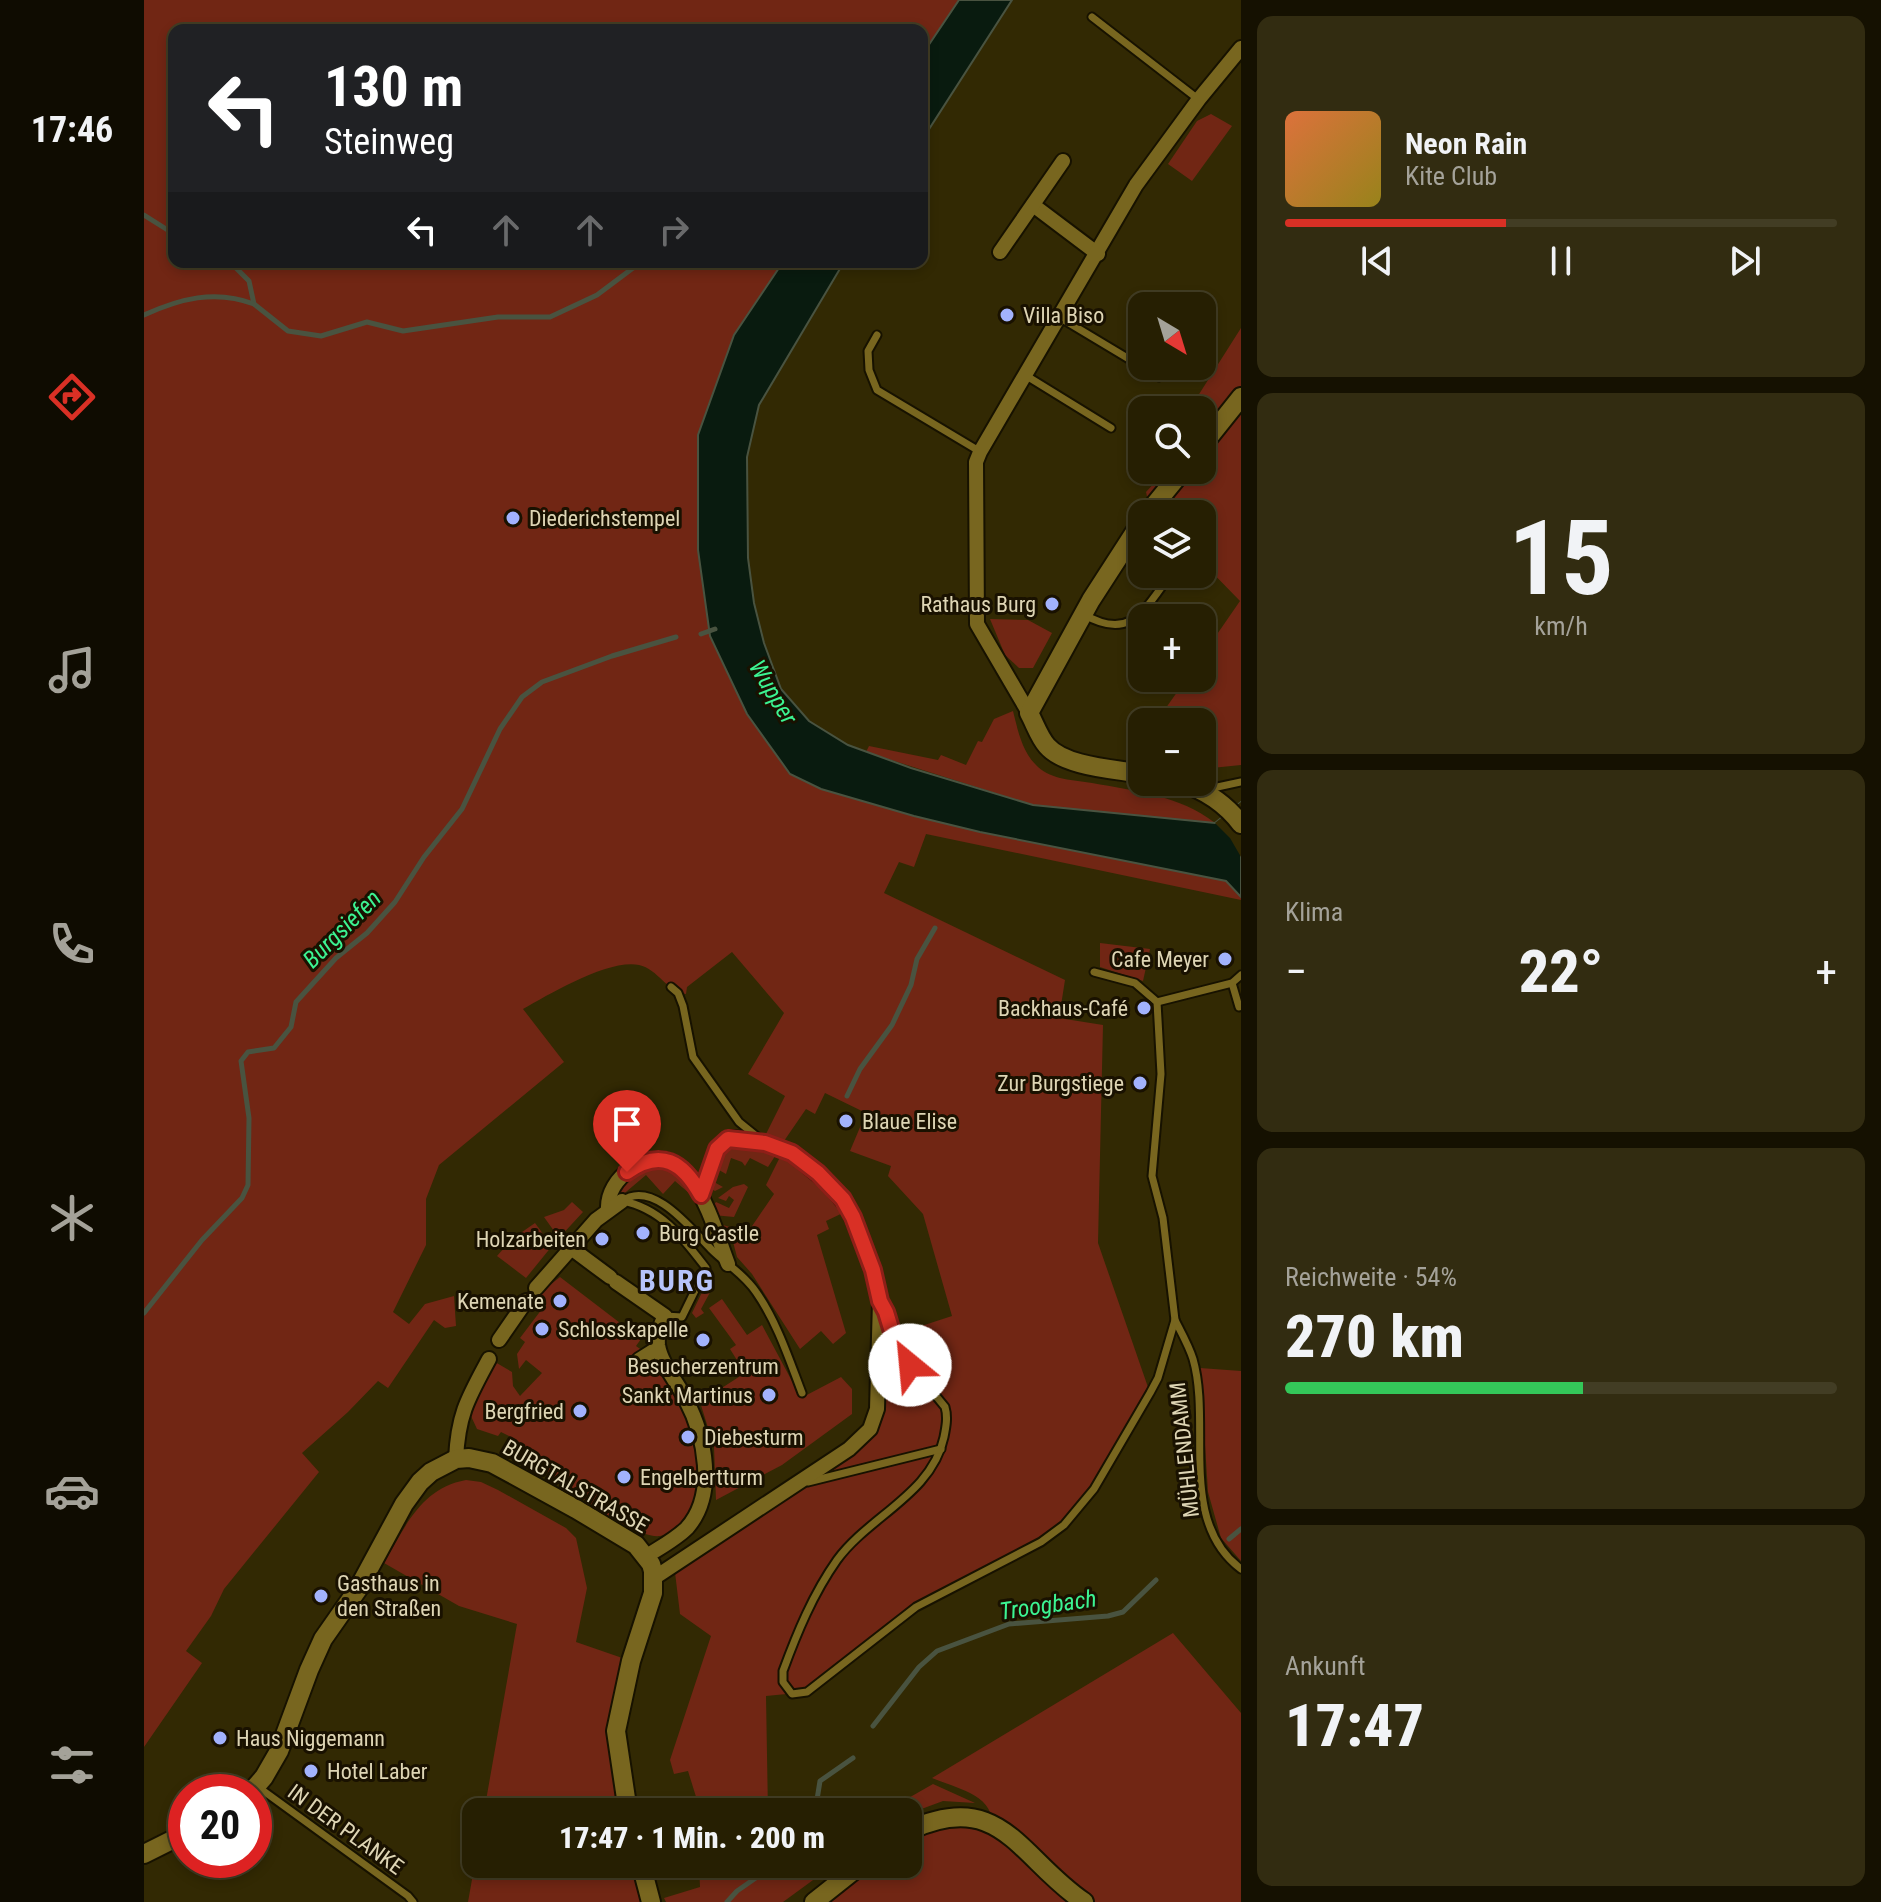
<!DOCTYPE html>
<html lang="de">
<head>
<meta charset="utf-8">
<style>
	body { margin:0; font-family:"Roboto Condensed",sans-serif; background:#322c11; color:#f1f3f6; height:100vh; display:flex; flex-direction:column; font-size:30px; white-space:nowrap }
	* { box-sizing:border-box; margin:0 }
	p { font-size:26px; color:#a4a299 }
	.icon { flex:none; width:44px; height:44px; fill:none; stroke:currentColor; stroke-width:2; stroke-linecap:round; stroke-linejoin:round }
	.map { position:relative; flex:1; overflow:hidden }
	.drawer { display:flex; flex-direction:column; gap:16px; padding:16px; background:#151101; width:640px }
	.drawer>* { flex:none }
	.hud { position:absolute; left:24px; top:24px; width:760px; height:244px; border-radius:16px; box-shadow:0 4px 12px #0003,0 0 0 2px #423d24; background:#202124; color:#fff; overflow:hidden }
	.needle { width:52px; rotate:142deg }
	.buttons { position:absolute; left:984px; top:292px; display:grid; gap:16px }
	.buttons a { display:grid; place-items:center; width:88px; height:88px; border-radius:16px; background:#261f02; box-shadow:0 4px 12px #0003,0 0 0 2px #423d24; font-size:40px }
	.speed { position:absolute; left:24px; top:1774px; display:flex; gap:16px; font-size:40px; font-weight:700; text-align:center }
	.speed>* { display:grid; place-content:center; width:104px; height:104px; border-radius:50%; background:#261f02; box-shadow:0 4px 12px #0003,0 0 0 2px #423d24; line-height:1 }
	.speed .limit { border:12px solid #d22; background:#fff; color:#111 }
	.pin { position:absolute; display:grid; place-items:center; width:68px; height:68px; color:#fff; margin:-82px -34px; border-radius:50% 50% 50% 0; rotate:-45deg; box-shadow:0 0 8px #0007 }
	.pin .icon { rotate:45deg }
	.me { position:absolute; width:88px; margin:-44px; rotate:332deg; stroke-linejoin:round; filter:drop-shadow(0 0 6px #0008) }
	.turn { display:flex; align-items:center; gap:28px; height:168px; padding:0 24px; font-size:36px }
	.turn .icon { width:104px; height:104px; stroke-width:2.5 }
	.turn b { display:block; font-size:56px; line-height:68px }
	.lanes { display:flex; align-items:center; height:76px; padding:0 24px; background:#0003; justify-content:center; gap:40px; direction:ltr }
	.lanes .off { opacity:.35 }
	.big { font-size:60px; font-weight:800; line-height:1.1 }
	.drawer .widget { flex:1; display:flex; flex-direction:column; justify-content:center; gap:12px; min-width:0; padding:0 28px; border-radius:16px; background:#322c11 }
	.drawer .dial { align-items:center; gap:0 }
	.dial b { font-size:104px; line-height:1 }
	.song { display:flex; align-items:center; gap:24px }
	.cover { width:96px; height:96px; border-radius:12px; background:linear-gradient(135deg,hsl(20 70% 55%),hsl(50 70% 35%)) }
	.played { height:8px; border-radius:4px; background:linear-gradient(90deg,#d93025 40%,#423d24 40%) }
	.keys { display:flex; justify-content:space-around; direction:ltr }
	.heat { display:flex; justify-content:space-between; align-items:center; font-size:44px; direction:ltr }
	.charge { height:12px; border-radius:6px; background:linear-gradient(90deg,#34c759 54%,#423d24 0) }
	.trip { position:absolute; left:318px; top:1798px; width:460px; height:80px; border-radius:16px; background:#261f02; box-shadow:0 4px 12px #0003,0 0 0 2px #423d24; font-weight:800; line-height:80px; text-align:center }
	main { display:flex; flex:1; min-height:0 }
	.tabs { display:flex; flex-direction:column; width:144px; justify-content:space-around; align-items:center; background:#0f0c01; color:#a4a299 }
	.tabs .icon { width:56px; height:56px }
	.tabs .current { color:#d93025 }
	.tabs b { font-size:36px; color:#f1f3f6 }
	.map>svg:first-child { display:block }
	.green { fill:#712614 }
	.water { fill:#091b0f; stroke:#495340; stroke-width:2 }
	.pier { fill:#322903 }
	.lines { fill:none; stroke-linecap:round; stroke-linejoin:round }
	.stream { stroke:#495340; stroke-width:5 }
	.lane-casing { stroke:#171200; stroke-width:11 }
	.street-casing { stroke:#171200; stroke-width:18 }
	.secondary-casing { stroke:#171200; stroke-width:22 }
	.lane { stroke:#78661f; stroke-width:7 }
	.street { stroke:#78661f; stroke-width:14 }
	.secondary { stroke:#78661f; stroke-width:18 }
	.route-casing { stroke:#8d1f18; stroke-width:20 }
	.route { stroke:#d93025; stroke-width:14 }
	.poi-dot { fill:#a2b2fd; stroke:#191100; stroke-width:3 }
	.labels { text-anchor:middle; stroke-width:6; stroke-linejoin:round; paint-order:stroke }
	.poi-label { font-size:22px; fill:#ded5b4; stroke:#191100; text-anchor:start }
	.street-label { font-size:22px; fill:#ded5b4; stroke:#191100 }
	.water-label { font-size:24px; font-style:italic; fill:#3cf492; stroke:#191100 }
	.district-label { font-size:30px; font-weight:bold; letter-spacing:2px; fill:#b6c3fb; stroke:#191100 }
</style>
</head>
<body>
<main>
<nav class="tabs">
<b>17:46</b>
<svg class="icon current" aria-label="directions" viewBox="0 0 24 24"><path d="M12 3l9 9-9 9-9-9zM9 14v-3h6M13 9l2 2-2 2"/></svg>
<svg class="icon" aria-label="music" viewBox="0 0 24 24"><path d="M9 18V5l10-2v13"/><circle cx="6" cy="18" r="3"/><circle cx="16" cy="16" r="3"/></svg>
<svg class="icon" aria-label="phone" viewBox="0 0 24 24"><path d="M5 4h4l2 5-3 2q2 4 5 5l2-3 5 2v4C11 20 4 13 5 4z"/></svg>
<svg class="icon" aria-label="climate" viewBox="0 0 24 24"><path d="M12 3v18M4 7l16 10M4 17L20 7"/></svg>
<svg class="icon" aria-label="car" viewBox="0 0 24 24"><path d="M5 17H2v-5l4-1 3-4h7l3 4 3 1v5h-3M9 17h6M6 11h13"/><circle cx="7" cy="17" r="2"/><circle cx="17" cy="17" r="2"/></svg>
<svg class="icon" aria-label="filters" viewBox="0 0 24 24"><path d="M4 7h16M4 17h16"/><circle cx="9" cy="7" r="2"/><circle cx="15" cy="17" r="2"/></svg>
</nav>
<div class="map">
<svg width="1097" height="1902" viewBox="0 0 1097 1902">
	<rect width="100%" height="100%" fill="#322903"/>
	<g class="green">
		<path d="M0,0h815l-37,55v-25h-748v232h609l-49,73 -36,215 12,86 37,78 43,60 31,15 93,27 66,16 246,49 15,16v3l-315,-66 -12,33 -15,-5 -15,31 181,87 -6,38 44,7 -5,218 52,150 -72,117 -37,32 -125,65 -109,85 -41,4 2,116h-71v-12l-9,-29 -14,3 -4,-14 41,-124 -31,-22 -6,-50 196,-135 10,-128 9,-2 11,34 52,-17 -29,-102 -35,-38 3,-10 -41,-15 16,-38 -41,-20 -10,21 -9,-5 -22,32 -18,-7 19,-38 -37,-22 36,-61 -52,-61 -45,35 -1,7c-19,-2 -28,-25 -47,-29 -31,-6 -89,29 -116,44l41,53 -125,103 -13,34v46l-33,67 16,12 16,-20 29,-8 2,30 -11,2 -11,-8 -46,68 -10,-7 -30,31 -46,41 17,19 -95,117 -13,27 -25,35 16,12 -58,84z"/>
		<path d="M1067,114l21,12 -40,55 -24,-17 29,-43z"/>
		<path d="M1097,328v437l-39,4v-47h-46l31,-44h15v-22l38,-55 -38,-39v-48h-48l-4,-4 -4,-18 12,-13v-9h44v-60h-13z"/>
		<path d="M846,619l38,1 24,13 -19,35h-14l-14,-13z"/>
		<path d="M869,711c5,20 9,41 25,56 14,13 36,13 54,16 43,8 87,12 123,40l-182,-18 -167,-53 3,-6 69,14 3,-5 25,10 12,-24 4,1 12,-23z"/>
		<path d="M956,943l50,6 -7,32 -43,-14z"/>
		<path d="M591,1145l42,8 -9,14 -18,-9 -5,8 -3,-4 -11,-4 -5,16 -7,-4 -5,12 9,5 -8,4 -7,-4 13,-34z"/>
		<path d="M638,1153l25,15 40,43 -21,10 3,8 -12,6 29,98 -13,11 -12,-13 -21,18 -48,-75 -15,-17 -5,-19 -6,3 -7,-17 29,8 26,-38 -8,-9z"/>
		<path d="M514,1166l21,6 13,19 -2,3 -15,-13 -12,13 -17,-19 -26,22 -3,-4 18,-18z"/>
		<path d="M600,1184l4,3 -14,30 -21,-2 -2,-6 5,-7 13,6 5,-8 -5,-4 -3,5 -8,-3 15,-11z"/>
		<path d="M428,1202l11,10 -24,26 -15,-21 20,-7z"/>
		<path d="M391,1223l17,23 -26,32 -29,-22 15,-17z"/>
		<path d="M416,1277l81,62 -5,7c8,6 19,11 24,19 9,12 32,52 35,65 7,32 7,100 -35,106 -31,4 -121,-69 -144,-91l1,-5 -16,-8 -3,4 -21,-7 -7,-15 25,-52 17,10 1,14 7,10 22,-23 -16,-13 -7,9 -2,-15 8,-12 -5,-4 25,-33 -10,-8z"/>
		<path d="M563,1282l7,3 -13,24 3,4 -8,5 -4,-5z"/>
		<path d="M578,1299l25,36 15,-10 39,73 40,-21 11,12v25l-70,51 -66,35 -2,-53 -14,-45 45,-29 -15,-24 6,-4 -27,-37z"/>
		<path d="M1056,1368l41,3v190l-20,-23 -13,-46z"/>
		<path d="M322,1480l15,2 17,8 68,38 10,10 11,50 -11,54 55,19 -15,70 12,81h-144l33,-188 -58,-18 -75,-43c21,-36 37,-75 82,-83z"/>
		<path d="M1029,1633l68,80v189h-427l48,-38h46v-33l84,-7c1,-30 -37,-36 -60,-46z"/>
		<path d="M789,1784l42,19 -32,-2 -35,13v-2h-24z"/>
		<path d="M332,1857v7h165l10,38h-183z"/>
		<path d="M555,1864h86l3,4 6,-4h41l-52,38h-117l-2,-4 36,-11z"/>
	</g>
	<g class="water">
		<path d="M815,0h53l-90,140v-85z"/>
		<path d="M639,262h61l-85,143 -12,52 1,101 6,45 10,40 17,46 28,32 39,24 63,23 122,37 182,18 26,-21v95l-15,-16 -246,-49 -66,-16 -93,-27 -31,-15 -43,-60 -37,-78 -12,-86v-115l36,-100z"/>
	</g>
	<path class="pier" d="M1097,802v55l-11,-19 -15,-15z"/>
	<g class="lines">
		<g class="stream">
			<path d="M0,215l30,19"/>
			<path d="M74,262l8,5h9l14,14 5,23 34,27 33,5 46,-14 36,9 95,-14h52l47,-22 44,-33"/>
			<path d="M0,315c35,-16 71,-26 110,-11"/>
			<path d="M557,634l14,-5"/>
			<path d="M703,1096l13,-27 32,-44 19,-40 6,-26 18,-31"/>
			<path d="M0,1313l58,-73 40,-42 6,-13 1,-67 -8,-57 7,-9 26,-4 17,-21 5,-25 40,-44 31,-25 28,-31 29,-45 38,-48 38,-80 22,-32 20,-15 70,-26 64,-19"/>
			<path d="M1085,1539l12,-10"/>
			<path d="M729,1726l46,-59 18,-16 72,-27 99,-8 15,-4 33,-32"/>
			<path d="M671,1812l5,-31 33,-23"/>
			<path d="M583,1902l10,-11 39,-27"/>
		</g>
		<defs>
			<g id="lane">
				<path d="M948,17l106,82"/>
				<path d="M915,317l100,60"/>
				<path d="M733,335l-9,16 1,19 8,20 102,61"/>
				<path d="M881,375l86,53"/>
				<path d="M939,614c48,28 61,-4 88,-40"/>
				<path d="M1064,789l33,-7"/>
				<path d="M1088,983l7,24"/>
				<path d="M527,987l7,6 5,13 10,51 46,65 21,17"/>
				<path d="M1013,1002l75,-19 9,-8"/>
				<path d="M478,1201c31,-22 69,28 89,48 15,15 33,25 45,43 21,30 33,67 46,101"/>
				<path d="M478,1201c39,7 61,37 84,67l-24,49 -17,-1"/>
				<path d="M739,1306l21,51 41,50c3,10 1,20 -1,30 -12,57 -75,79 -107,123 -24,34 -40,73 -54,111v11l9,12 15,-2 109,-85 125,-65 23,-17 30,-36 56,-96 8,-15 17,-58 -12,-102 -11,-42 9,-102 -4,-72 -22,-19 -41,-11"/>
				<path d="M1031,1320c6,12 14,26 18,39 19,66 -16,162 48,210"/>
				<path d="M664,1482l133,-33"/>
				<path d="M114,1787l150,109 5,6"/>
			</g>
			<g id="street">
				<path d="M889,205l65,49"/>
				<path d="M856,252l63,-91"/>
				<path d="M885,713l-52,-89 -1,-162 4,-10 156,-267 63,-86 42,-51"/>
				<path d="M464,1210c-1,-17 9,-32 23,-41 59,-41 82,57 97,95"/>
				<path d="M427,1248l39,29"/>
				<path d="M472,1282l49,34c-5,9 -8,18 -7,29 3,19 20,38 28,55 19,36 31,94 1,128 -11,11 -28,20 -40,28"/>
				<path d="M392,1288l60,-68 26,-19"/>
				<path d="M355,1340l27,-39"/>
				<path d="M495,1360l19,-12"/>
				<path d="M312,1459c2,-45 12,-61 33,-100"/>
				<path d="M510,1578l195,-129 21,-20 7,-20 3,-108 -7,-31 -25,-63 -21,-25 -35,-29 -27,-10 -31,-5 -6,1 -11,10 -16,46"/>
			</g>
			<g id="secondary">
				<path d="M1058,446l39,-49"/>
				<path d="M1003,514l36,-44"/>
				<path d="M998,521l-51,79 -62,113c6,11 10,24 18,33 18,21 69,23 95,28"/>
				<path d="M1036,782c25,8 45,21 61,42"/>
				<path d="M107,1792l13,-15 15,-26 30,-81 14,-31 35,-50 46,-85 16,-22 11,-10 25,-13 13,-1 23,5 84,46 60,36 15,19 2,7v22l-22,68 -15,70 12,81"/>
				<path d="M764,1831c93,-44 111,27 176,71"/>
				<path d="M0,1854l42,-21"/>
				<path d="M497,1864l10,38"/>
				<path d="M670,1902l48,-38"/>
			</g>
		</defs>
		<use href="#lane" class="lane-casing"/>
		<use href="#street" class="street-casing"/>
		<use href="#secondary" class="secondary-casing"/>
		<use href="#lane" class="lane"/>
		<use href="#street" class="street"/>
		<use href="#secondary" class="secondary"/>
	</g>
	<g class="lines">
		<defs>
			<path id="route" d="M483,1172c34,-24 56,-10 74,23l16,-46 11,-10 37,4 27,10 26,20 25,26 10,18 20,53 7,31 6,11 7,23 17,30"/>
		</defs>
		<use href="#route" class="route-casing"/>
		<use href="#route" class="route"/>
	</g>
	<g class="poi-dot">
		<circle cx="863" cy="315" r="8"/>
		<circle cx="369" cy="518" r="8"/>
		<circle cx="908" cy="604" r="8"/>
		<circle cx="1081" cy="959" r="8"/>
		<circle cx="1000" cy="1008" r="8"/>
		<circle cx="996" cy="1083" r="8"/>
		<circle cx="702" cy="1121" r="8"/>
		<circle cx="499" cy="1233" r="8"/>
		<circle cx="458" cy="1239" r="8"/>
		<circle cx="416" cy="1301" r="8"/>
		<circle cx="398" cy="1329" r="8"/>
		<circle cx="559" cy="1340" r="8"/>
		<circle cx="625" cy="1395" r="8"/>
		<circle cx="436" cy="1411" r="8"/>
		<circle cx="544" cy="1437" r="8"/>
		<circle cx="480" cy="1477" r="8"/>
		<circle cx="177" cy="1596" r="8"/>
		<circle cx="76" cy="1738" r="8"/>
		<circle cx="167" cy="1771" r="8"/>
	</g>
	<g class="labels">
		<g class="poi-label">
			<text x="879" y="323">Villa Biso</text>
			<text x="385" y="526">Diederichstempel</text>
			<text x="892" y="612" text-anchor="end">Rathaus Burg</text>
			<text x="1065" y="967" text-anchor="end">Cafe Meyer</text>
			<text x="984" y="1016" text-anchor="end">Backhaus-Café</text>
			<text x="980" y="1091" text-anchor="end">Zur Burgstiege</text>
			<text x="718" y="1129">Blaue Elise</text>
			<text x="515" y="1241">Burg Castle</text>
			<text x="442" y="1247" text-anchor="end">Holzarbeiten</text>
			<text x="400" y="1309" text-anchor="end">Kemenate</text>
			<text x="414" y="1337">Schlosskapelle</text>
			<text x="559" y="1374" text-anchor="middle">Besucherzentrum</text>
			<text x="609" y="1403" text-anchor="end">Sankt Martinus</text>
			<text x="420" y="1419" text-anchor="end">Bergfried</text>
			<text x="560" y="1445">Diebesturm</text>
			<text x="496" y="1485">Engelbertturm</text>
			<text x="193" y="1591">Gasthaus in<tspan x="193" dy="25">den Straßen</tspan></text>
			<text x="92" y="1746">Haus Niggemann</text>
			<text x="183" y="1779">Hotel Laber</text>
		</g>
		<g class="street-label">
			<text transform="translate(1040 1450) rotate(-96)" y="8">MÜHLENDAMM</text>
			<text transform="translate(432 1486) rotate(30)" y="8">BURGTALSTRASSE</text>
			<text transform="translate(202 1829) rotate(36)" y="8">IN DER PLANKE</text>
		</g>
		<g class="water-label">
			<text transform="translate(629 692) rotate(59)" y="8">Wupper</text>
			<text transform="translate(198 929) rotate(-45)" y="8">Burgsiefen</text>
			<text transform="translate(904 1605) rotate(-8)" y="8">Troogbach</text>
		</g>
		<g class="district-label">
			<text x="533" y="1291">BURG</text>
		</g>
	</g>
</svg>
<div class="buttons">
<a><svg class="needle" viewBox="-14 -14 28 28"><path d="M0-13l5 13h-10z" fill="#e53935"/><path d="M0 13l5-13h-10z" fill="#a4a299"/></svg></a>
<a><svg class="icon" aria-label="search" viewBox="0 0 24 24"><circle cx="10" cy="10" r="6"/><path d="M15 15l6 6"/></svg></a>
<a><svg class="icon" aria-label="layers" viewBox="0 0 24 24"><path d="M12 4l9 5-9 5-9-5zM3 14l9 5 9-5"/></svg></a>
<a>+</a>
<a>−</a>
</div>
<div class="speed"><div class="limit">20</div></div>
<div class="pin" style="left:483px;top:1172px;background:#d93025"><svg class="icon" aria-label="arrive" viewBox="0 0 24 24"><path d="M6 21V4h12l-3 4 3 4H6"/></svg></div>
<svg class="me" style="left:766px;top:1365px" viewBox="-20 -20 40 40"><circle r="19" fill="#fff"/><path d="M0-13L10 11 0 6-10 11z" fill="#d93025"/></svg>
<div class="trip">17:47 · 1 Min. · 200 m</div>
<div class="hud">
<div class="turn"><svg class="icon" aria-label="left" viewBox="0 0 24 24"><path d="M17 20v-9H6M10 6l-5 5 5 5"/></svg><div><b>130 m</b>Steinweg</div></div>
<div class="lanes"><svg class="icon" aria-label="left" viewBox="0 0 24 24"><path d="M17 20v-9H6M10 6l-5 5 5 5"/></svg><svg class="icon off" aria-label="ahead" viewBox="0 0 24 24"><path d="M12 20V5M6 11l6-6 6 6"/></svg><svg class="icon off" aria-label="ahead" viewBox="0 0 24 24"><path d="M12 20V5M6 11l6-6 6 6"/></svg><svg class="icon off" aria-label="right" viewBox="0 0 24 24"><path d="M7 20v-9h11M14 6l5 5-5 5"/></svg></div>
</div>
</div>
<section class="drawer">
<div class="widget">
<div class="song"><i class="cover"></i><div><b>Neon Rain</b><p>Kite Club</p></div></div>
<div class="played"></div>
<div class="keys"><svg class="icon" aria-label="previous" viewBox="0 0 24 24"><path d="M18 5L8 12l10 7zM5 5v14"/></svg><svg class="icon" aria-label="pause" viewBox="0 0 24 24"><path d="M8 5v14M16 5v14"/></svg><svg class="icon" aria-label="next" viewBox="0 0 24 24"><path d="M6 5l10 7-10 7zM19 5v14"/></svg></div>
</div>
<div class="widget dial"><b>15</b><p>km/h</p></div>
<div class="widget"><p>Klima</p>
<div class="heat"><a>−</a><b class="big">22°</b><a>+</a></div>
</div>
<div class="widget"><p>Reichweite · 54%</p><b class="big">270 km</b><div class="charge"></div></div>
<div class="widget"><p>Ankunft</p><b class="big">17:47</b></div>
</section>
</main>
</body>
</html>
